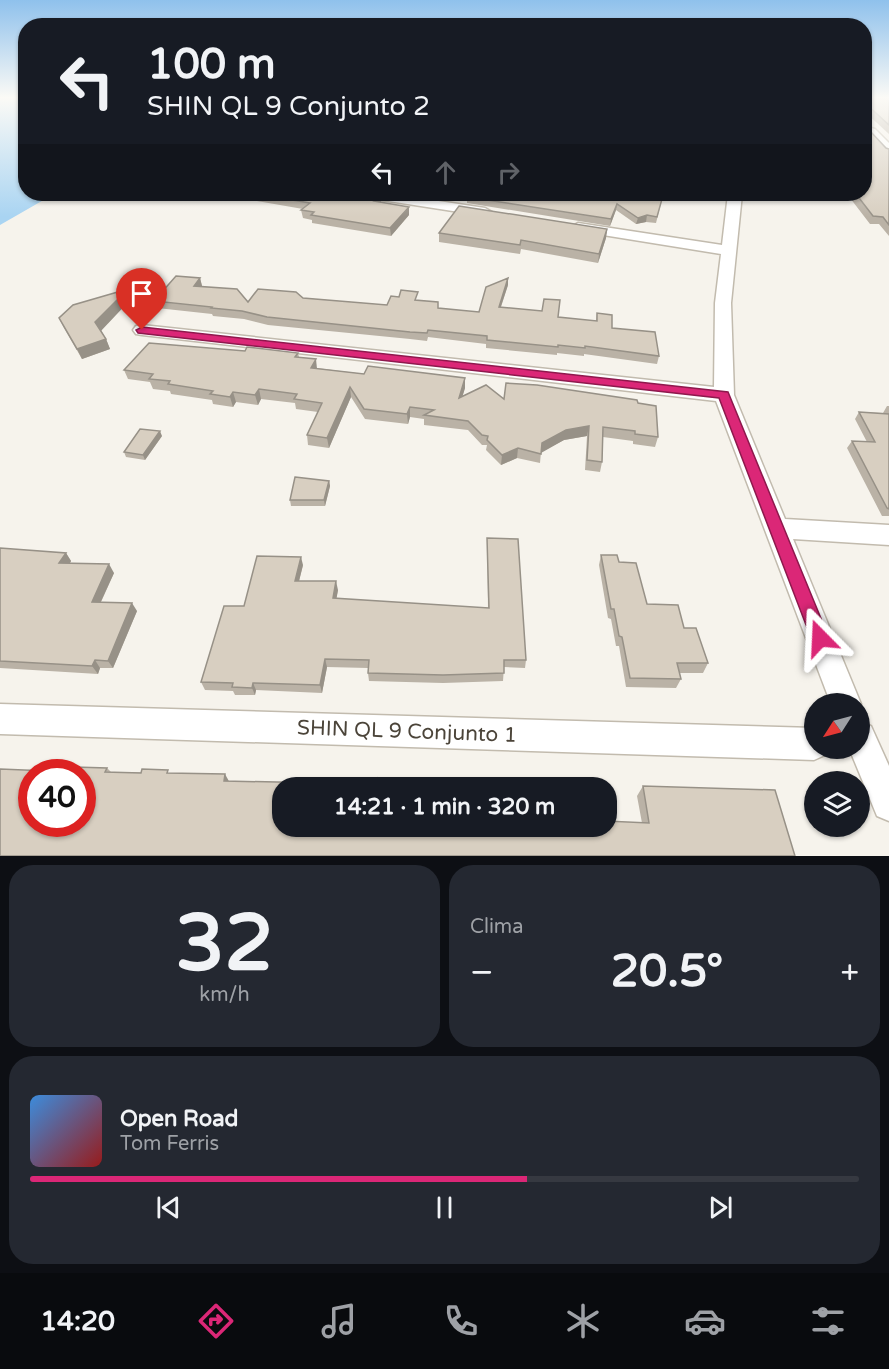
<!DOCTYPE html>
<html lang="pt">
<head>
<meta charset="utf-8">
<style>
	body { margin:0; font-family:"Varela Round",sans-serif; background:#242831; color:#f1f3f6; height:100vh; display:flex; flex-direction:column; font-size:22px; white-space:nowrap }
	* { box-sizing:border-box; margin:0 }
	p { font-size:20px; color:#9ea1a6 }
	.icon { flex:none; width:33px; height:33px; fill:none; stroke:currentColor; stroke-width:2; stroke-linecap:round; stroke-linejoin:round }
	.map { position:relative; height:856px; overflow:hidden }
	.drawer { display:flex; flex-direction:column; gap:9px; padding:9px; background:#0d0f14; flex:1 }
	.drawer>* { flex:none }
	.hud { position:absolute; left:18px; top:18px; width:854px; height:183px; border-radius:24px; box-shadow:0 2px 4px #0004; background:#171b24; color:#f1f3f6; overflow:hidden }
	.needle { width:39px; rotate:234deg }
	.tools { position:absolute; left:804px; top:693px; display:grid; gap:12px }
	.tools a { display:grid; place-items:center; width:66px; height:66px; border-radius:50%; background:#171b24; box-shadow:0 2px 4px #0004; font-size:30px }
	.speed { position:absolute; left:18px; top:759px; display:flex; gap:12px; font-size:30px; font-weight:700; text-align:center }
	.speed>* { display:grid; place-content:center; width:78px; height:78px; border-radius:50%; background:#171b24; box-shadow:0 2px 4px #0004; line-height:1 }
	.speed .limit { border:9px solid #d22; background:#fff; color:#111 }
	.pin { position:absolute; display:grid; place-items:center; width:51px; height:51px; color:#fff; margin:-62px -26px; border-radius:50% 50% 50% 0; rotate:-45deg; box-shadow:0 0 6px #0007 }
	.pin .icon { rotate:45deg }
	.me { position:absolute; width:66px; margin:-33px; rotate:339deg; stroke-linejoin:round; filter:drop-shadow(0 0 4px #0008) }
	.turn { display:flex; align-items:center; gap:21px; height:126px; padding:0 30px; font-size:27px }
	.turn .icon { width:78px; height:78px; stroke-width:2.5 }
	.turn b { display:block; font-size:42px; line-height:51px }
	.lanes { display:flex; align-items:center; height:57px; padding:0 30px; background:#0003; justify-content:center; gap:30px; direction:ltr }
	.lanes .off { opacity:.35 }
	.big { font-size:45px; font-weight:800; line-height:1.1 }
	.drawer .widget { flex:1; display:flex; flex-direction:column; justify-content:center; gap:9px; min-width:0; padding:0 21px; border-radius:24px; background:#242831 }
	.drawer .dial { align-items:center; gap:0 }
	.dial b { font-size:78px; line-height:1 }
	.song { display:flex; align-items:center; gap:18px }
	.cover { width:72px; height:72px; border-radius:9px; background:linear-gradient(135deg,hsl(210 70% 55%),hsl(0 70% 35%)) }
	.played { height:6px; border-radius:3px; background:linear-gradient(90deg,#db2777 60%,#363941 60%) }
	.keys { display:flex; justify-content:space-around; direction:ltr }
	.heat { display:flex; justify-content:space-between; align-items:center; font-size:33px; direction:ltr }
	.drawer .tiles { flex:1; display:grid; gap:9px; grid-template-columns:1fr 1fr }
	.widget:last-child { grid-column:span 2 }
	.trip { position:absolute; left:272px; top:777px; width:345px; height:60px; border-radius:24px; background:#171b24; box-shadow:0 2px 4px #0004; font-weight:800; line-height:60px; text-align:center }
	.tabs { display:flex; height:96px; justify-content:space-around; align-items:center; background:#090b0e; color:#9ea1a6 }
	.tabs .icon { width:42px; height:42px }
	.tabs .current { color:#db2777 }
	.tabs b { font-size:27px; color:#f1f3f6 }
	.map>svg:first-child { display:block }
	.water { fill:#a9d4f2 }
	.lines { fill:none; stroke-linecap:round; stroke-linejoin:round }
	.minor-casing { stroke:#c2bbae; stroke-width:3 }
	.minor { fill:#fff; fill-rule:evenodd }
	.wall { fill:#bab2a6 }
	.shaded-wall { fill:#979187 }
	.building { fill:#d8cfc1; stroke:#979187; stroke-width:1.5; fill-rule:evenodd }
	.route { fill:#db2777; stroke:#8e194d; stroke-width:1.5 }
	.labels { text-anchor:middle; stroke-width:6; stroke-linejoin:round; paint-order:stroke }
	.near-street-label { font-size:21px; fill:#4b4439; stroke:#fff }
</style>
</head>
<body>
<div class="map">
<svg width="889" height="856" viewBox="0 0 889 856">
	<rect width="100%" height="100%" fill="#f6f3ec"/>
	<path class="water" d="M0,97h25l1,97h28l-54,31z"/>
	<g class="lines">
		<defs>
			<g id="minor">
				<path d="M871,128l4,1 14,14v11l-4,-1 -20,-22z"/>
				<path d="M362,194h30l93,14 7,4 -7,4 -116,-18z"/>
				<path d="M728,194h14l-11,109 3,92 51,124 104,6v20l-96,-6 68,165 -1,4v-4h-29l-115,-303 -574,-66 -6,-1 -3,-4 3,-4 6,-1 572,62 1,-84 6,-49 -143,-23 -7,-4 7,-4 144,22z"/>
				<path d="M0,704l814,24v20h14l-3,7 -11,5 -814,-26z"/>
				<path d="M860,721l11,5 18,40v55l-12,-5 -28,-68h11z"/>
			</g>
		</defs>
		<use href="#minor" class="minor-casing"/>
		<use href="#minor" class="minor"/>
	</g>
	<g class="wall">
		<path d="M864,97h25v37l-25,-23z"/>
		<path d="M886,148l3,1v87l-10,-12h-9l-23,-30h17z"/>
		<path d="M232,194h142l7,8 28,13 -18,21 -79,-13v-3l-9,-2 -2,-8 2,-1 -70,-12z"/>
		<path d="M436,194h210l-1,3 17,2 -6,24 -10,-1 -10,2 -20,-14 -6,16 -143,-23v-5z"/>
		<path d="M607,229l-1,9 -8,25 -77,-14 -1,5 -81,-12v-9z"/>
		<path d="M200,278l2,8v1l46,15 55,-4 84,7 31,-5 20,8 41,4 29,-27 -7,22 57,10 38,4 1,-8 15,15 47,28 -2,8 -73,-10v2l-27,-3v2l-71,-7v-4l-58,-7 -1,4 -17,-2 -142,-14 -24,-6 -31,-3 -1,-2 -55,-6 -3,-7z"/>
		<path d="M128,289l4,9 -31,32 5,9 4,10 -28,10 -18,-31 -5,-10z"/>
		<path d="M245,351l53,2 1,4 18,11 47,6 101,4v10l-3,9 42,2 134,4 20,34 -3,10 -22,-3v-3l-30,-4 -1,25 -2,10 -15,-2 2,-34 -23,4 -23,12 -1,11 -23,-5 -16,7 -15,-15 1,-5h-5l-14,-15 -44,-5v-6l-14,-2 -2,7 -43,-5 -14,-22 -22,51 -21,-3 -1,-10 11,-23 -22,-3 -1,-6 -34,-4 -3,6 -22,-3 -3,5 -20,-3 -1,-4 -41,-6 -1,-3 -17,-2 -3,-7 -22,-3 -4,-9z"/>
		<path d="M887,406h2v110h-7l-35,-68 5,-7 15,1 -12,-23 4,-7 24,1z"/>
		<path d="M162,436l-17,24 -19,-3 -2,-5z"/>
		<path d="M329,481l1,5 -5,20h-34l-1,-6z"/>
		<path d="M487,538l39,122 -1,8 -21,-1 -1,14 -60,2 -74,-2 -1,-8v-5l-41,-1 -5,26 -66,-3 -1,5h-20l-2,-4 -28,-1 -4,-8 43,-76 59,-41 -4,16 39,9 -2,9 152,9z"/>
		<path d="M0,548l66,5 5,8 -1,2 44,10 -13,29 36,9 -24,57h-13l-2,6 -98,-6z"/>
		<path d="M601,555l18,7 28,42 37,24 24,35 -5,10h-24l2,6 -5,9 -50,-1 -7,-41h-3l-5,-27 -3,-1 -9,-53z"/>
		<path d="M107,768l4,4 60,1 59,9 154,6h-102l256,46 53,2 -1,-5 2,-5h14l36,-3 -5,-27 6,-10 152,70h-795l72,-84z"/>
	</g>
	<g class="shaded-wall">
		<path d="M381,195v7l-7,-1z"/>
		<path d="M617,204l-1,6 -6,16 1,-7z"/>
		<path d="M409,207v8l-18,21 -1,-8z"/>
		<path d="M647,215l-1,7 -10,2 2,-6z"/>
		<path d="M607,229l-1,9 -8,25 1,-9z"/>
		<path d="M200,278l2,8 -6,8 -2,-8z"/>
		<path d="M508,278v7l-10,30 1,-8z"/>
		<path d="M128,289l4,9 -32,34 -5,-10z"/>
		<path d="M106,339l4,10 -28,10 -5,-10z"/>
		<path d="M316,359l1,10 -6,-1z"/>
		<path d="M465,378v10l-6,20v-10z"/>
		<path d="M350,387l1,10 -22,51 -2,-10z"/>
		<path d="M259,389l2,10 -3,6 -3,-10z"/>
		<path d="M233,392l3,10 -3,5 -3,-10z"/>
		<path d="M410,407v10l-2,7 -1,-10z"/>
		<path d="M589,426l-2,10 -23,4 -23,13 1,-10 24,-13z"/>
		<path d="M160,431l2,5 -17,24 -2,-5z"/>
		<path d="M518,448l-1,10 -16,7 1,-10z"/>
		<path d="M329,481l1,5 -5,20 -1,-6z"/>
		<path d="M66,553l5,8 -6,11 -6,-9z"/>
		<path d="M301,557l2,8 -6,24 -2,-8z"/>
		<path d="M109,564l5,9 -17,37 -5,-8z"/>
		<path d="M336,581l2,9 -3,17 -2,-9z"/>
		<path d="M132,603l5,8 -24,57 -5,-7z"/>
		<path d="M325,659l2,8 -5,26 -2,-8z"/>
		<path d="M95,660l5,8 -2,6 -6,-8z"/>
		<path d="M253,683l3,7 -1,5 -3,-7z"/>
		<path d="M225,774l6,11 -7,-4z"/>
	</g>
	<g class="building">
		<path d="M864,97h25v28l-25,-23z"/>
		<path d="M864,132h7l15,16 3,1v76l-6,-8 -10,-1 -17,-22h8z"/>
		<path d="M257,194h117l7,1 -7,6 35,6 -19,21 -79,-13 3,-3 -13,-2 9,-7z"/>
		<path d="M470,194h176l-1,3 17,2 -5,18 -10,-2 -9,3 -21,-14 -6,15 -144,-22z"/>
		<path d="M459,206l148,23 -8,25 -78,-14 -1,5 -81,-12z"/>
		<path d="M176,276l24,2 -6,8 43,3 11,13 10,-13 38,3 7,6 84,7 4,-9 8,1 2,-7 17,2 -3,8 23,2v6l41,4 7,-25 22,-9 -9,29 43,4 2,-12 16,1 -2,17 39,4v-8l15,2v13l43,4 4,24 -74,-10v2l-27,-3v2l-71,-7v-4l-59,-6 -1,3 -17,-1 -143,-15 -25,-6 -31,-3 1,-1 -58,-6z"/>
		<path d="M128,289l-33,33 11,17 -29,10 -18,-31 14,-13z"/>
		<path d="M149,343l96,8 2,-4 51,6 -3,4 21,2 -5,9 53,6 4,-8 97,12 -6,20 27,-13 18,14 2,-16 31,2 100,15 1,3 18,3 2,31 -23,-3v-3l-32,-4 -1,35 -15,-2 2,-34 -23,4 -24,13 -1,11 -23,-6 -16,7 -15,-15 1,-4 -6,-1 -14,-14 -44,-6 10,-5 -24,-3 -3,7 -43,-5 -14,-22 -23,51 -20,-3 15,-32 -28,-4 3,-5 -38,-5 -4,6 -22,-3 -3,5 -20,-3 3,-3 -45,-7 2,-3 -21,-2 4,-5 -29,-4z"/>
		<path d="M859,412l30,2v95l-2,-1 -35,-67 23,1z"/>
		<path d="M140,429l20,2 -17,24 -19,-3z"/>
		<path d="M295,477l34,4 -5,19h-34z"/>
		<path d="M487,538l31,1 8,121h-22v13l-61,2 -75,-2 1,-13 -44,-1 -5,26 -67,-2 -1,5 -20,-1 1,-4 -32,-1 23,-76h20l13,-50 44,1 -6,24h41l-3,17 156,10z"/>
		<path d="M0,548l66,5 -7,10 50,1 -17,38 40,1 -24,58 -13,-1 -3,6 -92,-5z"/>
		<path d="M601,555h16l2,7 17,1 11,41 31,1 6,23h12l12,35h-31l4,16 -51,-1 -8,-41 -3,-1 -5,-27h-3z"/>
		<path d="M74,767l33,1 -2,4 36,1 1,-4 26,1 -1,3 58,1 -1,7 147,3 6,-6 7,10h-102v38h255l1,8 58,2 -1,-10h11v-5l43,2 -6,-37 132,4 20,66h-795v-87l72,3zM32,772h50v52h-50z"/>
		<path d="M451,783l83,2v3h-83z"/>
	</g>
	<linearGradient id="sky" x2="0" y2="1"><stop stop-color="#8fc1ec"/><stop offset="0.45" stop-color="#fbfaf6"/><stop offset="1" stop-color="#fbfaf6" stop-opacity="0"/></linearGradient>
	<rect width="889" height="217" fill="url(#sky)"/>
	<path class="route" d="M142,327l586,65 101,246 -2,5 -7,3 -6,-3 -3,-5 -92,-240 -581,-65 -2,-3z"/>
	<g class="labels">
		<g class="near-street-label">
			<text transform="translate(407 731) rotate(2)" y="7">SHIN QL 9 Conjunto 1</text>
		</g>
	</g>
</svg>
<div class="tools">
<a><svg class="needle" viewBox="-14 -14 28 28"><path d="M0-13l5 13h-10z" fill="#e53935"/><path d="M0 13l5-13h-10z" fill="#9ea1a6"/></svg></a>
<a><svg class="icon" aria-label="layers" viewBox="0 0 24 24"><path d="M12 4l9 5-9 5-9-5zM3 14l9 5 9-5"/></svg></a>
</div>
<div class="speed"><div class="limit">40</div></div>
<div class="pin" style="left:142px;top:330px;background:#d93025"><svg class="icon" aria-label="arrive" viewBox="0 0 24 24"><path d="M6 21V4h12l-3 4 3 4H6"/></svg></div>
<svg class="me" style="left:820px;top:638px" viewBox="-20 -20 40 40"><path d="M0-17L14 15 0 8-14 15z" fill="#db2777" stroke="#fff" stroke-width="4"/></svg>
<div class="trip">14:21 · 1 min · 320 m</div>
<div class="hud">
<div class="turn"><svg class="icon" aria-label="left" viewBox="0 0 24 24"><path d="M17 20v-9H6M10 6l-5 5 5 5"/></svg><div><b>100 m</b>SHIN QL 9 Conjunto 2</div></div>
<div class="lanes"><svg class="icon" aria-label="left" viewBox="0 0 24 24"><path d="M17 20v-9H6M10 6l-5 5 5 5"/></svg><svg class="icon off" aria-label="ahead" viewBox="0 0 24 24"><path d="M12 20V5M6 11l6-6 6 6"/></svg><svg class="icon off" aria-label="right" viewBox="0 0 24 24"><path d="M7 20v-9h11M14 6l5 5-5 5"/></svg></div>
</div>
</div>
<section class="drawer">
<div class="tiles">
<div class="widget dial"><b>32</b><p>km/h</p></div>
<div class="widget"><p>Clima</p>
<div class="heat"><a>−</a><b class="big">20.5°</b><a>+</a></div>
</div>
<div class="widget">
<div class="song"><i class="cover"></i><div><b>Open Road</b><p>Tom Ferris</p></div></div>
<div class="played"></div>
<div class="keys"><svg class="icon" aria-label="previous" viewBox="0 0 24 24"><path d="M18 5L8 12l10 7zM5 5v14"/></svg><svg class="icon" aria-label="pause" viewBox="0 0 24 24"><path d="M8 5v14M16 5v14"/></svg><svg class="icon" aria-label="next" viewBox="0 0 24 24"><path d="M6 5l10 7-10 7zM19 5v14"/></svg></div>
</div>
</div>
</section>
<nav class="tabs">
<b>14:20</b>
<svg class="icon current" aria-label="directions" viewBox="0 0 24 24"><path d="M12 3l9 9-9 9-9-9zM9 14v-3h6M13 9l2 2-2 2"/></svg>
<svg class="icon" aria-label="music" viewBox="0 0 24 24"><path d="M9 18V5l10-2v13"/><circle cx="6" cy="18" r="3"/><circle cx="16" cy="16" r="3"/></svg>
<svg class="icon" aria-label="phone" viewBox="0 0 24 24"><path d="M5 4h4l2 5-3 2q2 4 5 5l2-3 5 2v4C11 20 4 13 5 4z"/></svg>
<svg class="icon" aria-label="climate" viewBox="0 0 24 24"><path d="M12 3v18M4 7l16 10M4 17L20 7"/></svg>
<svg class="icon" aria-label="car" viewBox="0 0 24 24"><path d="M5 17H2v-5l4-1 3-4h7l3 4 3 1v5h-3M9 17h6M6 11h13"/><circle cx="7" cy="17" r="2"/><circle cx="17" cy="17" r="2"/></svg>
<svg class="icon" aria-label="filters" viewBox="0 0 24 24"><path d="M4 7h16M4 17h16"/><circle cx="9" cy="7" r="2"/><circle cx="15" cy="17" r="2"/></svg>
</nav>
</body>
</html>
